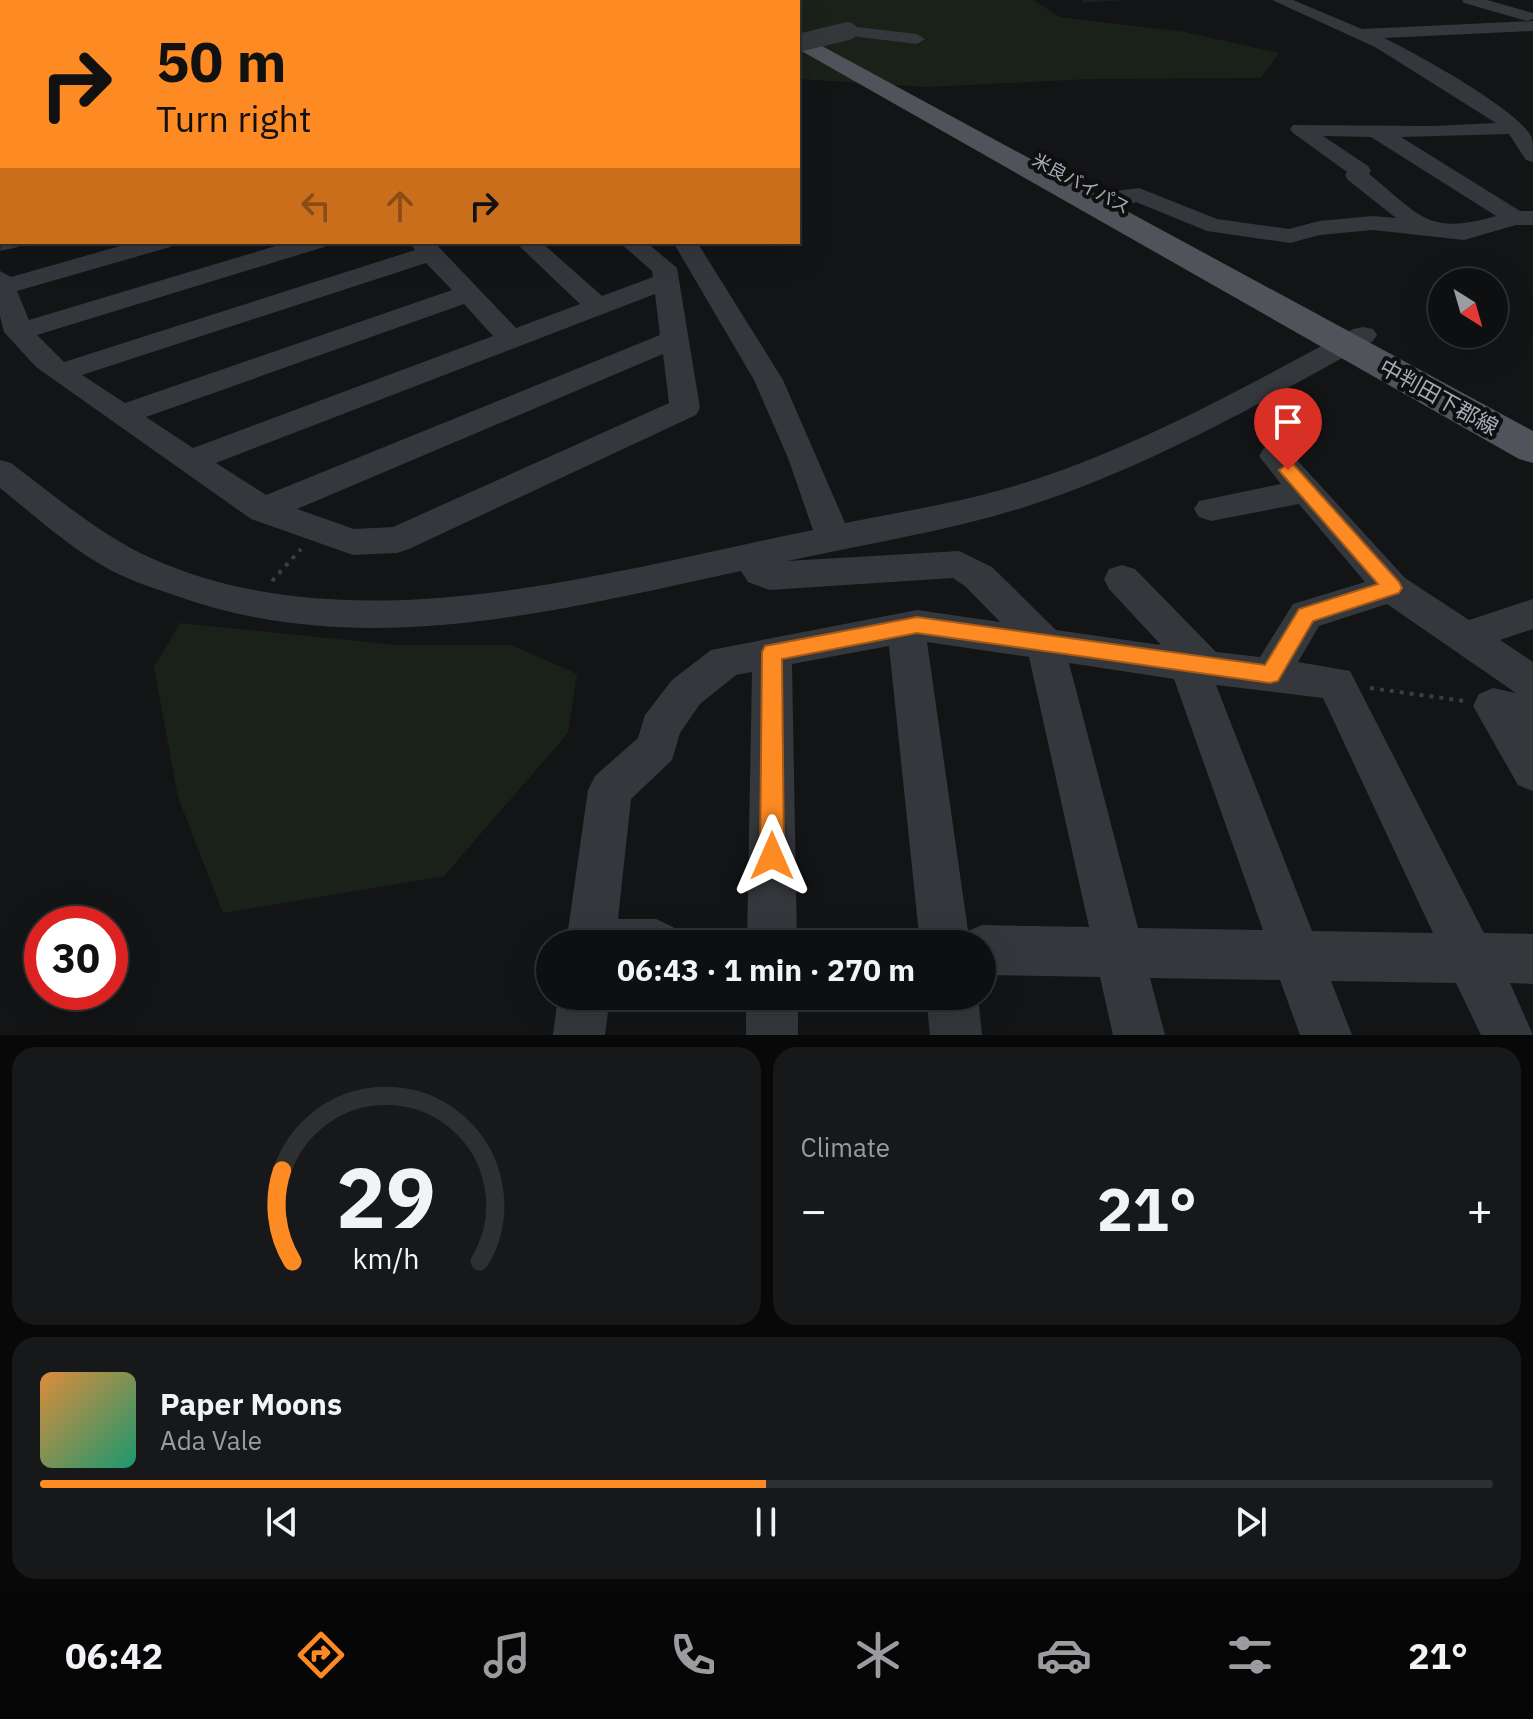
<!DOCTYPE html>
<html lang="en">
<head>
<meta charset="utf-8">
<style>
	body { margin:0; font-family:"IBM Plex Sans","Noto Sans JP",sans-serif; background:#171819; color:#f1f3f6; height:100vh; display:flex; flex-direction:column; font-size:30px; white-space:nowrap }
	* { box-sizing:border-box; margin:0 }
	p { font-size:26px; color:#9b9c9f }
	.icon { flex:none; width:44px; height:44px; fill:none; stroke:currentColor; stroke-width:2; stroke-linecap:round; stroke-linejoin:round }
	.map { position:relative; height:1035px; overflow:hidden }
	.panel { display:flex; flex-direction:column; gap:12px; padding:12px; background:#080809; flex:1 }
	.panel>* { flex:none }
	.hud { position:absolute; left:0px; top:0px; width:800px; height:244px; box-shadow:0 8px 32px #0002,0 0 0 2px #2e2f30; background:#fe8a23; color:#111; overflow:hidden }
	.needle { width:52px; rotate:143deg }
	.controls { position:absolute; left:1428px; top:268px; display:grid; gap:16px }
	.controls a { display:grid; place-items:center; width:80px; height:80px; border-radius:50%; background:#0e0f10; box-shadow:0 8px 32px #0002,0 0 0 2px #2e2f30; font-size:40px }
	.speed { position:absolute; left:24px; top:906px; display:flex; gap:16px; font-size:40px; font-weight:700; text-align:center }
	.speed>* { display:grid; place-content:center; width:104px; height:104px; border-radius:50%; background:#0e0f10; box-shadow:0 8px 32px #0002,0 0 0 2px #2e2f30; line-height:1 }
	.speed .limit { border:12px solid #d22; background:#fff; color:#111 }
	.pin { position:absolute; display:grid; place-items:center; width:68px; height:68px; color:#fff; margin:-82px -34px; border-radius:50% 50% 50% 0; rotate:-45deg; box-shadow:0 0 8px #0007 }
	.pin .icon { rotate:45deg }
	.me { position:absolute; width:88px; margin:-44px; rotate:0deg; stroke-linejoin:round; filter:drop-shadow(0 0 6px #0008) }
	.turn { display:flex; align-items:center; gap:28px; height:168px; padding:0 24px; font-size:36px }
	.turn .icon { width:104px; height:104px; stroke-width:2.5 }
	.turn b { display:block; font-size:56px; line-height:68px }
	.lanes { display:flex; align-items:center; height:76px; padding:0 24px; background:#0003; justify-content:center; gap:40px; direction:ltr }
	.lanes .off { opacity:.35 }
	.big { font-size:60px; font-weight:700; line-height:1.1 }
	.panel .card { flex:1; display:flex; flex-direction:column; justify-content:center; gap:12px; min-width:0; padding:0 28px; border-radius:24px; background:#171819 }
	.panel .dial { align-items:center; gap:0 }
	.dial svg { height:208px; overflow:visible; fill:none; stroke:#2e2f30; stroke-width:7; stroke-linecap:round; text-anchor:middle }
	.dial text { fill:#f1f3f6; stroke:none }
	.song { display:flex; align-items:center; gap:24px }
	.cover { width:96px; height:96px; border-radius:12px; background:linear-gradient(135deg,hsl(30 70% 55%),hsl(160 70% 35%)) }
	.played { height:8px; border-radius:4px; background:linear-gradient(90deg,#fe8a23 50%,#2e2f30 50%) }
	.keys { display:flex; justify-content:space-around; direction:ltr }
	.heat { display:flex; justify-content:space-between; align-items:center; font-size:44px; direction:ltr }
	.panel .tiles { flex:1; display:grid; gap:12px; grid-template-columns:1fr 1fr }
	.card:last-child { grid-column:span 2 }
	.trip { position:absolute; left:536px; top:930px; width:460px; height:80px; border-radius:40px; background:#0e0f10; box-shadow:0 8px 32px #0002,0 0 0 2px #2e2f30; font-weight:700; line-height:80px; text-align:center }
	.menu { display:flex; height:128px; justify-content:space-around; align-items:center; background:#060606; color:#9b9c9f }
	.menu .icon { width:56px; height:56px }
	.menu .selected { color:#fe8a23 }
	.menu b { font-size:36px; color:#f1f3f6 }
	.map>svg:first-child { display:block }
	.green { fill:#1a2119 }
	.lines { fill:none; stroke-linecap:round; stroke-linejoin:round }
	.path { stroke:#3a3e42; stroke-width:4; stroke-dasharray:4 6; stroke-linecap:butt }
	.minor { fill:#34373b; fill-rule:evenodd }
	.major { fill:#50545a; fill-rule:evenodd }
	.minor-bridge { stroke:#34373b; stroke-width:18 }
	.shaded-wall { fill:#1d1e20 }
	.route { fill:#fe8a23; stroke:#a55a17; stroke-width:2 }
	.labels { text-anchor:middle; stroke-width:8; stroke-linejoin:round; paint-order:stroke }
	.far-street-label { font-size:18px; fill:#a4adb7; stroke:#0f0f10 }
	.street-label { font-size:22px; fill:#a4adb7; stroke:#0f0f10 }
</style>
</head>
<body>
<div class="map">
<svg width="1533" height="1035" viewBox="0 0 1533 1035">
	<rect width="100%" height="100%" fill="#131415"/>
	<g class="green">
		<path d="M432,0h602l25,17 126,15 94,21 -18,25 -171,1 -163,8 -129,-8v-77h-370z"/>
		<path d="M180,623l216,22h115l66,29 -9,59 -124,143 -221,37 -45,-116 -24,-130z"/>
	</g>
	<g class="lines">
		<g class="path">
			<path d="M272,581l29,-32"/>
			<path d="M1370,688l94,13"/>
		</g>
		<g class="minor">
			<path d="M307,0h18l2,2h-18z"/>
			<path d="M611,0h16l2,2h-16z"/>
			<path d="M1272,0h21l69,29 171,-8v10l-149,7c29,14 136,72 148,100 1,7 1,17 1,24l-7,-2 -17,-26 -108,3 119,74h13v14h-17l-52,15 -91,-10 -53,5 -30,8 -83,-12 -71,-29 -30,12h-16l-4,-5 4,-5 26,-13 23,-3 78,31 72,10 30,-8 54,-5 23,2 -48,-38 -3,-5 2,-3 -54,-39 -3,-4 3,-4 139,1 64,-3 -121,-76zM1323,136l48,1 125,79c-69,20 -76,-1 -127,-42l2,-3 -3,-5z"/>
			<path d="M1462,0h25l46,13v6l-6,2 -63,-18z"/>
			<path d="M848,26l69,8 8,5 -8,5 -75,-9 -2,-4z"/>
			<path d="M0,38h2l-2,11z"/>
			<rect x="0" y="82" width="2" height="12"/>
			<rect x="0" y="128" width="2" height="12"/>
			<rect x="0" y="164" width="2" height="12"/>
			<path d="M2,197v14l-2,1v-14z"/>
			<path d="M2,236v6h19l-3,5 -18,4z"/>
			<path d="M134,242h39l-3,5 -153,44 12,29 260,-78h38l-3,5 -287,88 27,27 351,-112 -6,-8h25l82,86 64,-24 -65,-62h26l61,54 51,-19 -1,-6 -33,-29h27l31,26 23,140 -4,7 -287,134 -12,4 -44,2 -102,-36 -215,-152 -32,-35 -4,-16v-45l11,6zM426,263l26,27 -327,113 -43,-28zM655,294l5,41 -394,160 -50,-32zM464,304l29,32 -300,112 -47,-31zM663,354l6,49 -276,124 -39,2 -57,-20z"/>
			<path d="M673,242h24l86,138 62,143c55,-11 112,-20 166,-36 121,-36 232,-99 342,-158l10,-2 10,2 4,6 -4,6c-109,60 -217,122 -336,162 -81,27 -166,40 -250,58l172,-10 33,16 64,63 105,15 -52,-56 -5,-10 5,-10 13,-4 13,4 81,83 44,5 33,-53 72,-22 -66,-78 -88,17 -12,-4 -5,-8 5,-8 82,-17 -22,-28 5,-8 11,-3 11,3 119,130 64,42 64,-21v30l-33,11 33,22v129l-15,-6 -45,-79 6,-12 14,-6 23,5 -129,-89 -68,22 -21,36 52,9 134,262 49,1v50l-23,-1 23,52h-52l-25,-52 -125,-2 21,54h-52l-20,-55 -130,-2 15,57h-52l-13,-58 -118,-2v-31h-62l-31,-298 -97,18 5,280h-50l5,-272 -16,3 -36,29 -20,29 -8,27 -41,39 -13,120h38l17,8 8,17h-115l22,-154 7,-14 43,-38 7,-23 27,-35 39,-30 206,-40 83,12 -34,-35 -13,-9 -184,12 -21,-8 -7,-11c-186,40 -380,92 -567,24 -21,-7 -42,-14 -62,-24 -41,-22 -76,-54 -112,-83v-28l11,3c45,34 89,72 140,95 202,91 456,14 662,-28l-25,-72 -34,-78zM927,642l102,15 60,270 -107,-2 -14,6zM1069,663l105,16 89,251 -125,-2zM1216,685l107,13 110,235 -121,-2z"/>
			<path d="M558,996h52l-5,39h-52z"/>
			<rect x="746" y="996" width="52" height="39"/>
			<path d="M926,996h52l4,39h-52z"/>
		</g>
		<g class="major">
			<path d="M723,0h23l1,2h-23z"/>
			<path d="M798,33l735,398v32l-14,-4 -721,-410z"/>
		</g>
		<path class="minor-bridge" d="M798,43l50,-12"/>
	</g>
	<path class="shaded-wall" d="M1082,0h42l-43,3z"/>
	<path class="route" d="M1288,464l6,1 105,117 3,6 -3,5 -86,28 -35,60 -8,2 -353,-50 -135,26 2,197 -3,9 -9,3 -9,-3 -3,-9 2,-204 3,-6 152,-29 348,48 34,-56 79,-25 -96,-110 -3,-4z"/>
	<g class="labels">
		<g class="far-street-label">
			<text transform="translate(1081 184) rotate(28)" y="6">米良バイパス</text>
		</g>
		<g class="street-label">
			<text transform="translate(1439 397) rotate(29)" y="8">中判田下郡線</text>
		</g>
	</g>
</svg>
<div class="controls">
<a><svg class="needle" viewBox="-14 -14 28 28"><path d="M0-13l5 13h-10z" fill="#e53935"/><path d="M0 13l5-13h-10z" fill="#9b9c9f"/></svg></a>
</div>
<div class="speed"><div class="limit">30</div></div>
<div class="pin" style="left:1288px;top:470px;background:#d93025"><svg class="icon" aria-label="arrive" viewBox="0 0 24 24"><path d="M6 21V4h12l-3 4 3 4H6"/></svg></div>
<svg class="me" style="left:772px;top:856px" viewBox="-20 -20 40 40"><path d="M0-17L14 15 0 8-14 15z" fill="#fe8a23" stroke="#fff" stroke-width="4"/></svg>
<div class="trip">06:43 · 1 min · 270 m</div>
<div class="hud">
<div class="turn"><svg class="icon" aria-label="right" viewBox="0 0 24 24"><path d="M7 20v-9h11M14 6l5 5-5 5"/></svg><div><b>50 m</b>Turn right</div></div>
<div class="lanes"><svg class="icon off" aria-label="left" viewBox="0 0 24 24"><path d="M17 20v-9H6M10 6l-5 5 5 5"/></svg><svg class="icon off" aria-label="ahead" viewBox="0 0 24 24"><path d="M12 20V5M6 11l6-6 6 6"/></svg><svg class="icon" aria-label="right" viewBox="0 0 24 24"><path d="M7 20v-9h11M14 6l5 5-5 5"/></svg></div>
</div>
</div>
<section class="panel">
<div class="tiles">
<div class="card dial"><svg viewBox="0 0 100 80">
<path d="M14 69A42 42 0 1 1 86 69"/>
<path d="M14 69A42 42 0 0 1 10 34" stroke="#fe8a23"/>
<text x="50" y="56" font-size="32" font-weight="700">29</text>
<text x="50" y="72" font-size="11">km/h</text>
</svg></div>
<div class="card"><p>Climate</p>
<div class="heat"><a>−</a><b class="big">21°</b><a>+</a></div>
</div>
<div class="card">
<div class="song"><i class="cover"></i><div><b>Paper Moons</b><p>Ada Vale</p></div></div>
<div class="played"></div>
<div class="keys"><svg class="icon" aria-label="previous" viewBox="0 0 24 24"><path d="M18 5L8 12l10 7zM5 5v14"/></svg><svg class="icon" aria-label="pause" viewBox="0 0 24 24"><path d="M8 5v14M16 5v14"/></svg><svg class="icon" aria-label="next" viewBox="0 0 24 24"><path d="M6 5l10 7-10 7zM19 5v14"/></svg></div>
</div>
</div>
</section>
<nav class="menu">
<b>06:42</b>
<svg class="icon selected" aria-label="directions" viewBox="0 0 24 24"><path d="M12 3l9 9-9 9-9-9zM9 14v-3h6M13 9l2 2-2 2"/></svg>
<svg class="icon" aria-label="music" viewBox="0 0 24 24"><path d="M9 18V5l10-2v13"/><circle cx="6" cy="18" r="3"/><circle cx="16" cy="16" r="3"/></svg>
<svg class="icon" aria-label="phone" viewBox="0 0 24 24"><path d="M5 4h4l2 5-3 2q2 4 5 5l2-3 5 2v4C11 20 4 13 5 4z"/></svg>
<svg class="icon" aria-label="climate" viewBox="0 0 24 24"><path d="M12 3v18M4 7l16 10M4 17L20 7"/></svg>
<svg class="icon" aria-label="car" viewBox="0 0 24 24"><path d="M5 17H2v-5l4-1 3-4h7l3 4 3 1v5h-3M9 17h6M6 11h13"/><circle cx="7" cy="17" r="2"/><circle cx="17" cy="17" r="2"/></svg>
<svg class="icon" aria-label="filters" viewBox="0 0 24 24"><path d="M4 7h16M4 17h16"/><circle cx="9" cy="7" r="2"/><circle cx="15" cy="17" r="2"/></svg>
<b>21°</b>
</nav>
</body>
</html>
